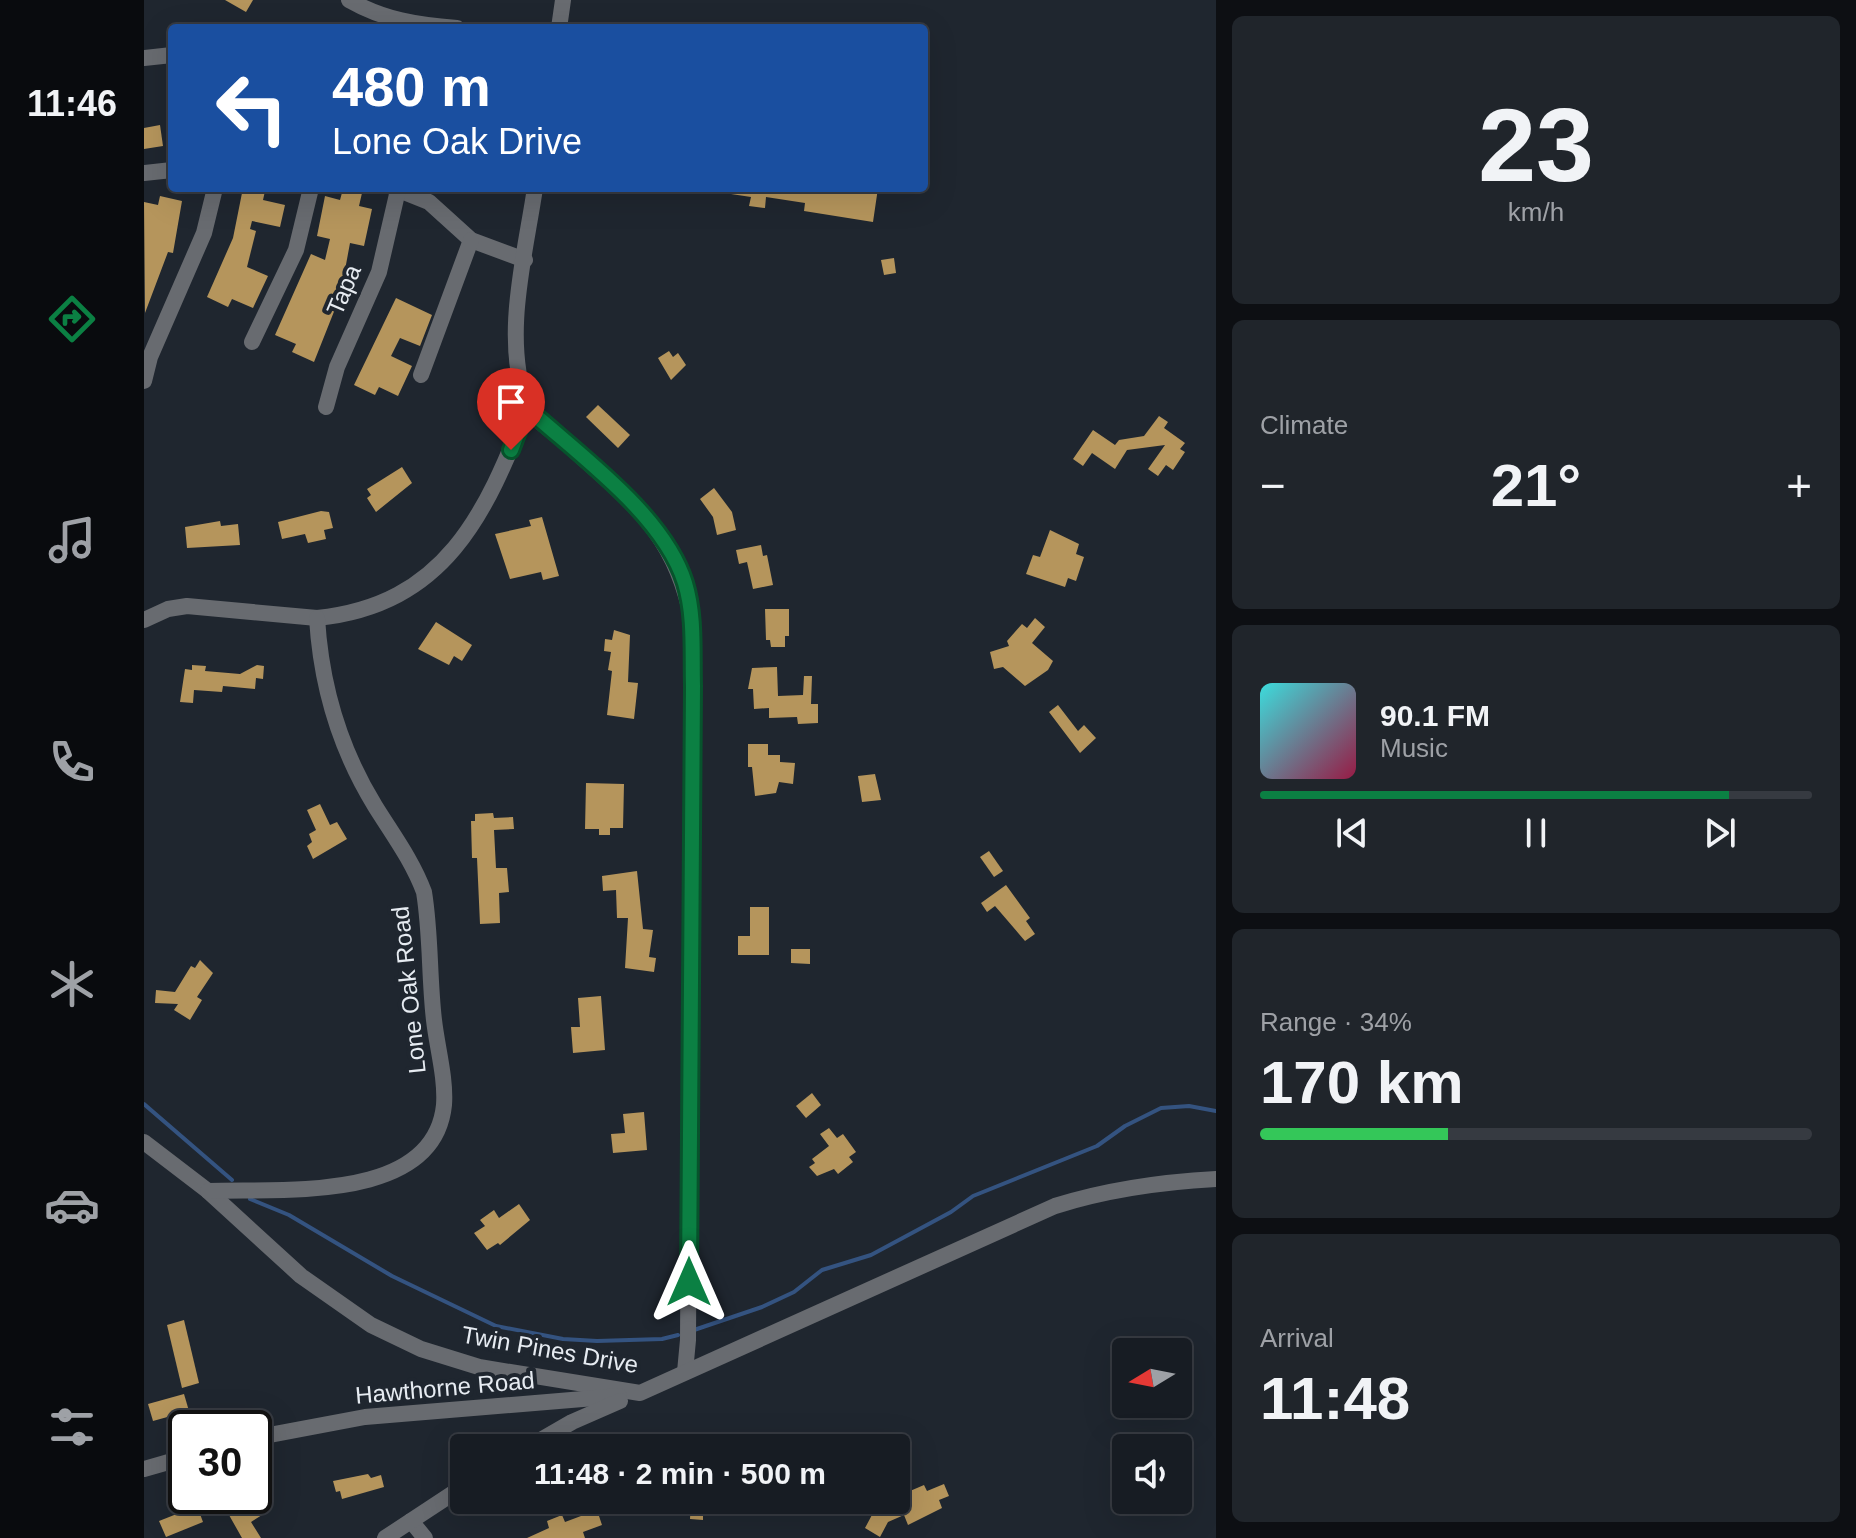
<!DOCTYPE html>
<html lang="en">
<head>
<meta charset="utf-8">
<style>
	body { margin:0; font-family:Arial,sans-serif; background:#20252b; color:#f1f3f6; height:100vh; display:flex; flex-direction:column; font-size:30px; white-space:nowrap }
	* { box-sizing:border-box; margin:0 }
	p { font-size:26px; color:#9ea1a6 }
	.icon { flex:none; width:44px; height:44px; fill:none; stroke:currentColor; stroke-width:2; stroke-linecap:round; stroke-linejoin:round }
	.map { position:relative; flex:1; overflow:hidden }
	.side { display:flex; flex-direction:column; gap:16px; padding:16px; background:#0d0f13; width:640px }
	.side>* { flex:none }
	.hud { position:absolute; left:24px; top:24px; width:760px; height:168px; border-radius:8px; box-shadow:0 8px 32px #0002,0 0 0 2px #363a41; background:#1a4fa0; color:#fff; overflow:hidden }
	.needle { width:52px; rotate:260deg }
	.controls { position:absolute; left:968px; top:1338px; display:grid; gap:16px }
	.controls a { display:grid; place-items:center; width:80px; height:80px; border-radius:8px; background:#171c23; box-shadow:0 8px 32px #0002,0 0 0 2px #363a41; font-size:40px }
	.speed { position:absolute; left:24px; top:1410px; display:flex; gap:16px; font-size:40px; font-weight:700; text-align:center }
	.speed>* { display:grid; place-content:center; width:104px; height:104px; border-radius:50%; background:#171c23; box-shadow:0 8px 32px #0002,0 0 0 2px #363a41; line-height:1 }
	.speed .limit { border:4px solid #111; border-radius:12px; background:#fff; color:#111 }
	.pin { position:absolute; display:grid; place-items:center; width:68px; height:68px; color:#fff; margin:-82px -34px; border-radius:50% 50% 50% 0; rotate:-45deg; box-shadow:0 0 8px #0007 }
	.pin .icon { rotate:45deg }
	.me { position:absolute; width:88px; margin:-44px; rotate:0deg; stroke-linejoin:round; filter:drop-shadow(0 0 6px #0008) }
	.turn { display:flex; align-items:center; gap:28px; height:168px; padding:0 32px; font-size:36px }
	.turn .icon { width:104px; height:104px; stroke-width:2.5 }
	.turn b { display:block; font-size:56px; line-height:68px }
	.big { font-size:60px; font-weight:600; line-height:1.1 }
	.side .card { flex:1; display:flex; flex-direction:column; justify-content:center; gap:12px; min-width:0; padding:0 28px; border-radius:12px; background:#20252b }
	.side .dial { align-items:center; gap:0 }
	.dial b { font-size:104px; line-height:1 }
	.song { display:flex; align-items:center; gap:24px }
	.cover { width:96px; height:96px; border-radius:12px; background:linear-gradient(135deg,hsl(180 70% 55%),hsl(340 70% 35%)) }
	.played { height:8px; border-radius:4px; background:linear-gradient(90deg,#0b8043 85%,#363a41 85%) }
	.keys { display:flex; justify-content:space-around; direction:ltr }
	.heat { display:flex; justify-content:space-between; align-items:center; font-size:44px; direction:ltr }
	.charge { height:12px; border-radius:6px; background:linear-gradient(90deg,#34c759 34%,#363a41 0) }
	.trip { position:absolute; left:306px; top:1434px; width:460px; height:80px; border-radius:8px; background:#171c23; box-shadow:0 8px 32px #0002,0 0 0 2px #363a41; font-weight:600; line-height:80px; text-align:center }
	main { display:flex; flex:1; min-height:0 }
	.dock { display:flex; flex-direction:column; width:144px; justify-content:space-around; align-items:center; background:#090b0e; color:#9ea1a6 }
	.dock .icon { width:56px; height:56px }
	.dock .on { color:#0b8043 }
	.dock b { font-size:36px; color:#f1f3f6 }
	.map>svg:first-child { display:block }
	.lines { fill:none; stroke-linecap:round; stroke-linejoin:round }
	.stream { stroke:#345380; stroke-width:4 }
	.building { fill:#b5955c }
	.minor { stroke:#686b70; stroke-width:16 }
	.route-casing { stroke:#07532c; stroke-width:20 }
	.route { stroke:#0b8043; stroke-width:14 }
	.labels { text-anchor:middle; stroke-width:8; stroke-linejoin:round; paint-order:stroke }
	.street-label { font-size:24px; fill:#e6ebf1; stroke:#1f262f }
</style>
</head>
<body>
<main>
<nav class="dock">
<b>11:46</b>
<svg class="icon on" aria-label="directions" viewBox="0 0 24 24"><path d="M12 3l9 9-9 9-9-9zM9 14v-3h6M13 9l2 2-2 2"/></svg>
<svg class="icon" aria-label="music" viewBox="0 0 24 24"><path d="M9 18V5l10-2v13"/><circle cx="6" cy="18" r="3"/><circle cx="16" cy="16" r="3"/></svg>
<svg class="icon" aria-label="phone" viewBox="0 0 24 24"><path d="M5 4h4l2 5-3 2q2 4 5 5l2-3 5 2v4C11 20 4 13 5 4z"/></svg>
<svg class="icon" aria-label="climate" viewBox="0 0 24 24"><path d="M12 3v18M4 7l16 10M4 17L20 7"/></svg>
<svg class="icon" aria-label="car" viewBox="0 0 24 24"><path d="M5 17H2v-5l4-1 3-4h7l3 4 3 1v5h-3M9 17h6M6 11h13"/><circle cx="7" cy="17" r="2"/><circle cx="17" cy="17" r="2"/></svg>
<svg class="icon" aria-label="filters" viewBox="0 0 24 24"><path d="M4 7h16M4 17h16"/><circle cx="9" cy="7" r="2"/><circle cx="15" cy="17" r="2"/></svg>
</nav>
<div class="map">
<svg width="1072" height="1538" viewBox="0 0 1072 1538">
	<rect width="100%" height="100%" fill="#1f262f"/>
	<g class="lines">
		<g class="stream">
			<path d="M0,1104l88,76"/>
			<path d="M106,1199l39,16 103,61 104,50 67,13 34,2 65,-2 16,-4"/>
			<path d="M550,1330l68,-23 32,-15 28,-22 49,-15 80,-43 22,-16 124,-50 28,-20 36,-18 28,-2 27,5"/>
		</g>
	</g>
	<g class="building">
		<path d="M81,0h28l-7,12z"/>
		<path d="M16,125l3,21 -19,3v-21z"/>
		<path d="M99,188l22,3 -2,9 22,5 -5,22 -28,-6 -2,8 6,2 -9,36 21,9 -15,32 -21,-9 -4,8 -21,-10 26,-59z"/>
		<path d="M587,188h147l-5,34 -69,-11 1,-8 -39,-6 -1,11 -16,-2 2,-9 -20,-3z"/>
		<path d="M199,189l19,4 -3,13 13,3 -8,37 -14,-3 -5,27 11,5 -13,31 -6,-2 -23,58 -22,-10 4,-8 -21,-9 36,-81 14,6 5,-21 -13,-3 8,-40 15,4z"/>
		<path d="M16,196l22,5 -9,52 -5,-1 -23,61 -1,-111 14,3z"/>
		<path d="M750,258l2,15 -12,2 -3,-15z"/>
		<path d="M252,298l36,17 -12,31 -20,-8 -9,18 21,10 -14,30 -19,-9 -4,8 -21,-10z"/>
		<path d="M525,351l4,6 5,-4 8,12 -15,15 -13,-22z"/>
		<path d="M454,405l32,30 -12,13 -32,-31z"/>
		<path d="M1015,416l9,6 -4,6 21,15 -5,6 5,3 -12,18 -7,-5 -8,11 -10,-7 17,-24 -38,5 -12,19 -23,-16 -9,13 -10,-7 20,-29 22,15 4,-5 25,-4z"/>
		<path d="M258,467l10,16 -36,29 -9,-14 4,-3 -4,-6z"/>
		<path d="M570,488l18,24 4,18 -19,5 -4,-18 -13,-18z"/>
		<path d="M177,511l8,1 4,16 -9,2 2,9 -18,4 -3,-9 -23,5 -4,-17z"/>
		<path d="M398,517l17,59 -16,4 -2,-8 -31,7 -15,-45 36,-8 -2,-6z"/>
		<path d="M76,521l1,5 17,-2 2,21 -53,3 -2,-21z"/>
		<path d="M906,530l29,14 -3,10 8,3 -8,24 -8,-3 -3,9 -39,-13 7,-19 7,2z"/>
		<path d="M617,545l2,11 4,-1 6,30 -20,4 -6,-27 -8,2 -3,-14z"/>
		<path d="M621,609h24v27h-4v11h-14l-1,-7h-4z"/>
		<path d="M891,618l10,9 -13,16 21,18 -5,9 -23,16 -22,-19 -9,2 -4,-17 19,-6 -2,-5 15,-17 5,4z"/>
		<path d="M292,622l36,23 -10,16 -8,-5 -5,9 -31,-16z"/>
		<path d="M470,630l16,5 -2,47 10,1 -4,36 -27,-4 5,-44 -4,-1 3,-18 -7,-1 1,-12 7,1z"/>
		<path d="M48,665l14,1 -1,5 35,3 17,-9 7,1 -1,13 -7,-1 -1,11 -32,-3 -1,6 -28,-2 -1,13 -13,-1 5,-33 7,1z"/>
		<path d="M633,667l1,29 25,-1 1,-19h8l-1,28h7v19l-20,1 -1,-7 -28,1v-10l-15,1 -1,-20h-5l4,-21z"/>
		<path d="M914,705l20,26 6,-6 12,13 -16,15 -31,-41z"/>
		<path d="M604,744h20v11h12v7l15,1 -2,21 -14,-2 -3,11 -21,3 -3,-29h-4z"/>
		<path d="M731,774l6,26 -19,2 -4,-26z"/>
		<path d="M442,783l38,1 -1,44h-13v7h-11v-6h-14z"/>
		<path d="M176,804l10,21 7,-3 10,17 -34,20 -6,-13 5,-4 -3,-8 7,-4 -9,-20z"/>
		<path d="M349,813l1,5 19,-1 1,12 -20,1 2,38h11l2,24 -10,1 1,30 -20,1 -3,-66h-5l-1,-37h4v-7z"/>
		<path d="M845,851l14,20 -9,6 -14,-20z"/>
		<path d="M493,871l6,58 10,1 -4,27 7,1 -2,14 -29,-4 3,-50h-11l-1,-28 -13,1 -1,-15z"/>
		<path d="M862,885l24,33 -4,3 9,13 -10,7 -30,-35 -8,6 -6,-9z"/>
		<path d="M606,907h19v48h-31v-19h12z"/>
		<path d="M647,949h19v15l-19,-1z"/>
		<path d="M56,960l13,13 -16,24 5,3 -12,20 -16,-10 4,-6 -23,-1 1,-13 19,2 16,-26 4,2z"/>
		<path d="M457,996l4,54 -32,3 -2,-26h9l-2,-29z"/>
		<path d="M668,1093l9,12 -15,13 -10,-12z"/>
		<path d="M500,1112l3,38 -34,3 -2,-19 14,-1 -2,-19z"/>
		<path d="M685,1128l8,10 6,-4 13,18 -7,5 4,5 -15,12 -4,-5 -17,7 -8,-9 6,-4 -3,-4 17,-13 -9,-12z"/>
		<path d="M375,1204l11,16 -30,25 -2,-2 -11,7 -13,-17 11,-7 -5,-6 14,-10 5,8z"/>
		<path d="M40,1320l15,63 -17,5 -15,-63z"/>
		<path d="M40,1394l5,17 -36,10 -5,-17z"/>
		<path d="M224,1474l3,4 10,-3 3,12 -42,12 -2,-8 -4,1 -3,-11z"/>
		<path d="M800,1484l5,12 -10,4 3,8 -34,17 -4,-10 -16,7 -8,15 -15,-9 8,-15 26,-10 -3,-6 28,-12 3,6z"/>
		<path d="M109,1500l9,15 -11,7 10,16h-19l-13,-23z"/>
		<path d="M547,1500h34l-22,11v9l-13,-1z"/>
		<path d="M53,1506l6,16 -37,15 -7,-16z"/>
		<path d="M453,1510l5,15 -19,7 2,6h-58l22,-10 -2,-7 15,-6 3,7z"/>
	</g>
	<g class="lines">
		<g class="minor">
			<path d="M205,0c35,20 68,25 108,28"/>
			<path d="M415,28l4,-28"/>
			<path d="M0,58l28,-3"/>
			<path d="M0,173l28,-3"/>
			<path d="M250,188l35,14 42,38 54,20"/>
			<path d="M391,188c-10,68 -33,150 -8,217 5,14 28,28 39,38 64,59 109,88 126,178l-4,719 -3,32"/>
			<path d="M108,342l44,-92 15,-62"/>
			<path d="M277,375l50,-135"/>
			<path d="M0,381l6,-24 54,-124 11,-45"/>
			<path d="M182,407l11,-40 42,-95 19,-82"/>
			<path d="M0,620l24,-11 19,-3 130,12c128,-13 169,-104 210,-210"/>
			<path d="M0,1142l64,49 93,85 70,49 50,24 58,18 161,26 415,-187c54,-17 105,-24 161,-27"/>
			<path d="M64,1191c71,-3 226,13 236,-86 2,-27 -7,-58 -10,-85 -5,-43 -3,-85 -10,-128 -12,-32 -31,-57 -49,-86 -35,-57 -54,-121 -58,-188"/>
			<path d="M110,1438l111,-21 254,-21"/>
			<path d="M383,1448l45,-26 48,-21"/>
			<path d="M0,1469l42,-12"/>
			<path d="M267,1521l14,17"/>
			<path d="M241,1538l79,-52"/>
		</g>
	</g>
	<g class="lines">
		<defs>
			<path id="route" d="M367,450l16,-42c52,47 137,107 158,175 10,33 7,69 8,103l-4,596"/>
		</defs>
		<use href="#route" class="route-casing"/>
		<use href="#route" class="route"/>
	</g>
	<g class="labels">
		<g class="street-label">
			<text transform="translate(200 290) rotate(-67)" y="8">Tapa</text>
			<text transform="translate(265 990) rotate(-96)" y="8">Lone Oak Road</text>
			<text transform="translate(406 1350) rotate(10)" y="8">Twin Pines Drive</text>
			<text transform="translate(301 1388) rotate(-5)" y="8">Hawthorne Road</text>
		</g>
	</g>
</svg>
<div class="controls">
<a><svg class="needle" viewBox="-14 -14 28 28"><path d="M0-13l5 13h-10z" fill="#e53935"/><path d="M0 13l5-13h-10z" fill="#9ea1a6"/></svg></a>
<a><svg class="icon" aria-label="sound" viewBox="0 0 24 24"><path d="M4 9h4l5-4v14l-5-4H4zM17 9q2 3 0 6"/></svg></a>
</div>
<div class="speed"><div class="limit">30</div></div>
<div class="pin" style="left:367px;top:450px;background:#d93025"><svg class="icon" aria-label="arrive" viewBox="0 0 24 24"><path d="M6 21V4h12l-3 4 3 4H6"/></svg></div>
<svg class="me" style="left:545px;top:1282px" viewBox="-20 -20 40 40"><path d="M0-17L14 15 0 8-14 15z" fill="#0b8043" stroke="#fff" stroke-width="4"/></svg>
<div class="trip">11:48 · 2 min · 500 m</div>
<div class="hud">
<div class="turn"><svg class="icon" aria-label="left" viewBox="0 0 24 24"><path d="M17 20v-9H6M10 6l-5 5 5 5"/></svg><div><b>480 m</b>Lone Oak Drive</div></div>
</div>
</div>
<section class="side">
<div class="card dial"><b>23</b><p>km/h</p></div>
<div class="card"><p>Climate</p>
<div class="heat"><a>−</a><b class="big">21°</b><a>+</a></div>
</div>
<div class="card">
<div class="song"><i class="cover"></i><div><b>90.1 FM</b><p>Music</p></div></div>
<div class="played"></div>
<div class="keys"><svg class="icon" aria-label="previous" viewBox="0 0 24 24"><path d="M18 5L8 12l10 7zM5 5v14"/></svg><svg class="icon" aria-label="pause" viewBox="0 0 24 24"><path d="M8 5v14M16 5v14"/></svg><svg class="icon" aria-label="next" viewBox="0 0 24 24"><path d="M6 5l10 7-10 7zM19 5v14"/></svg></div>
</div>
<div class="card"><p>Range · 34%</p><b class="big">170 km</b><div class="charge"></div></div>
<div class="card"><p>Arrival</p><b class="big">11:48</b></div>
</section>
</main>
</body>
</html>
